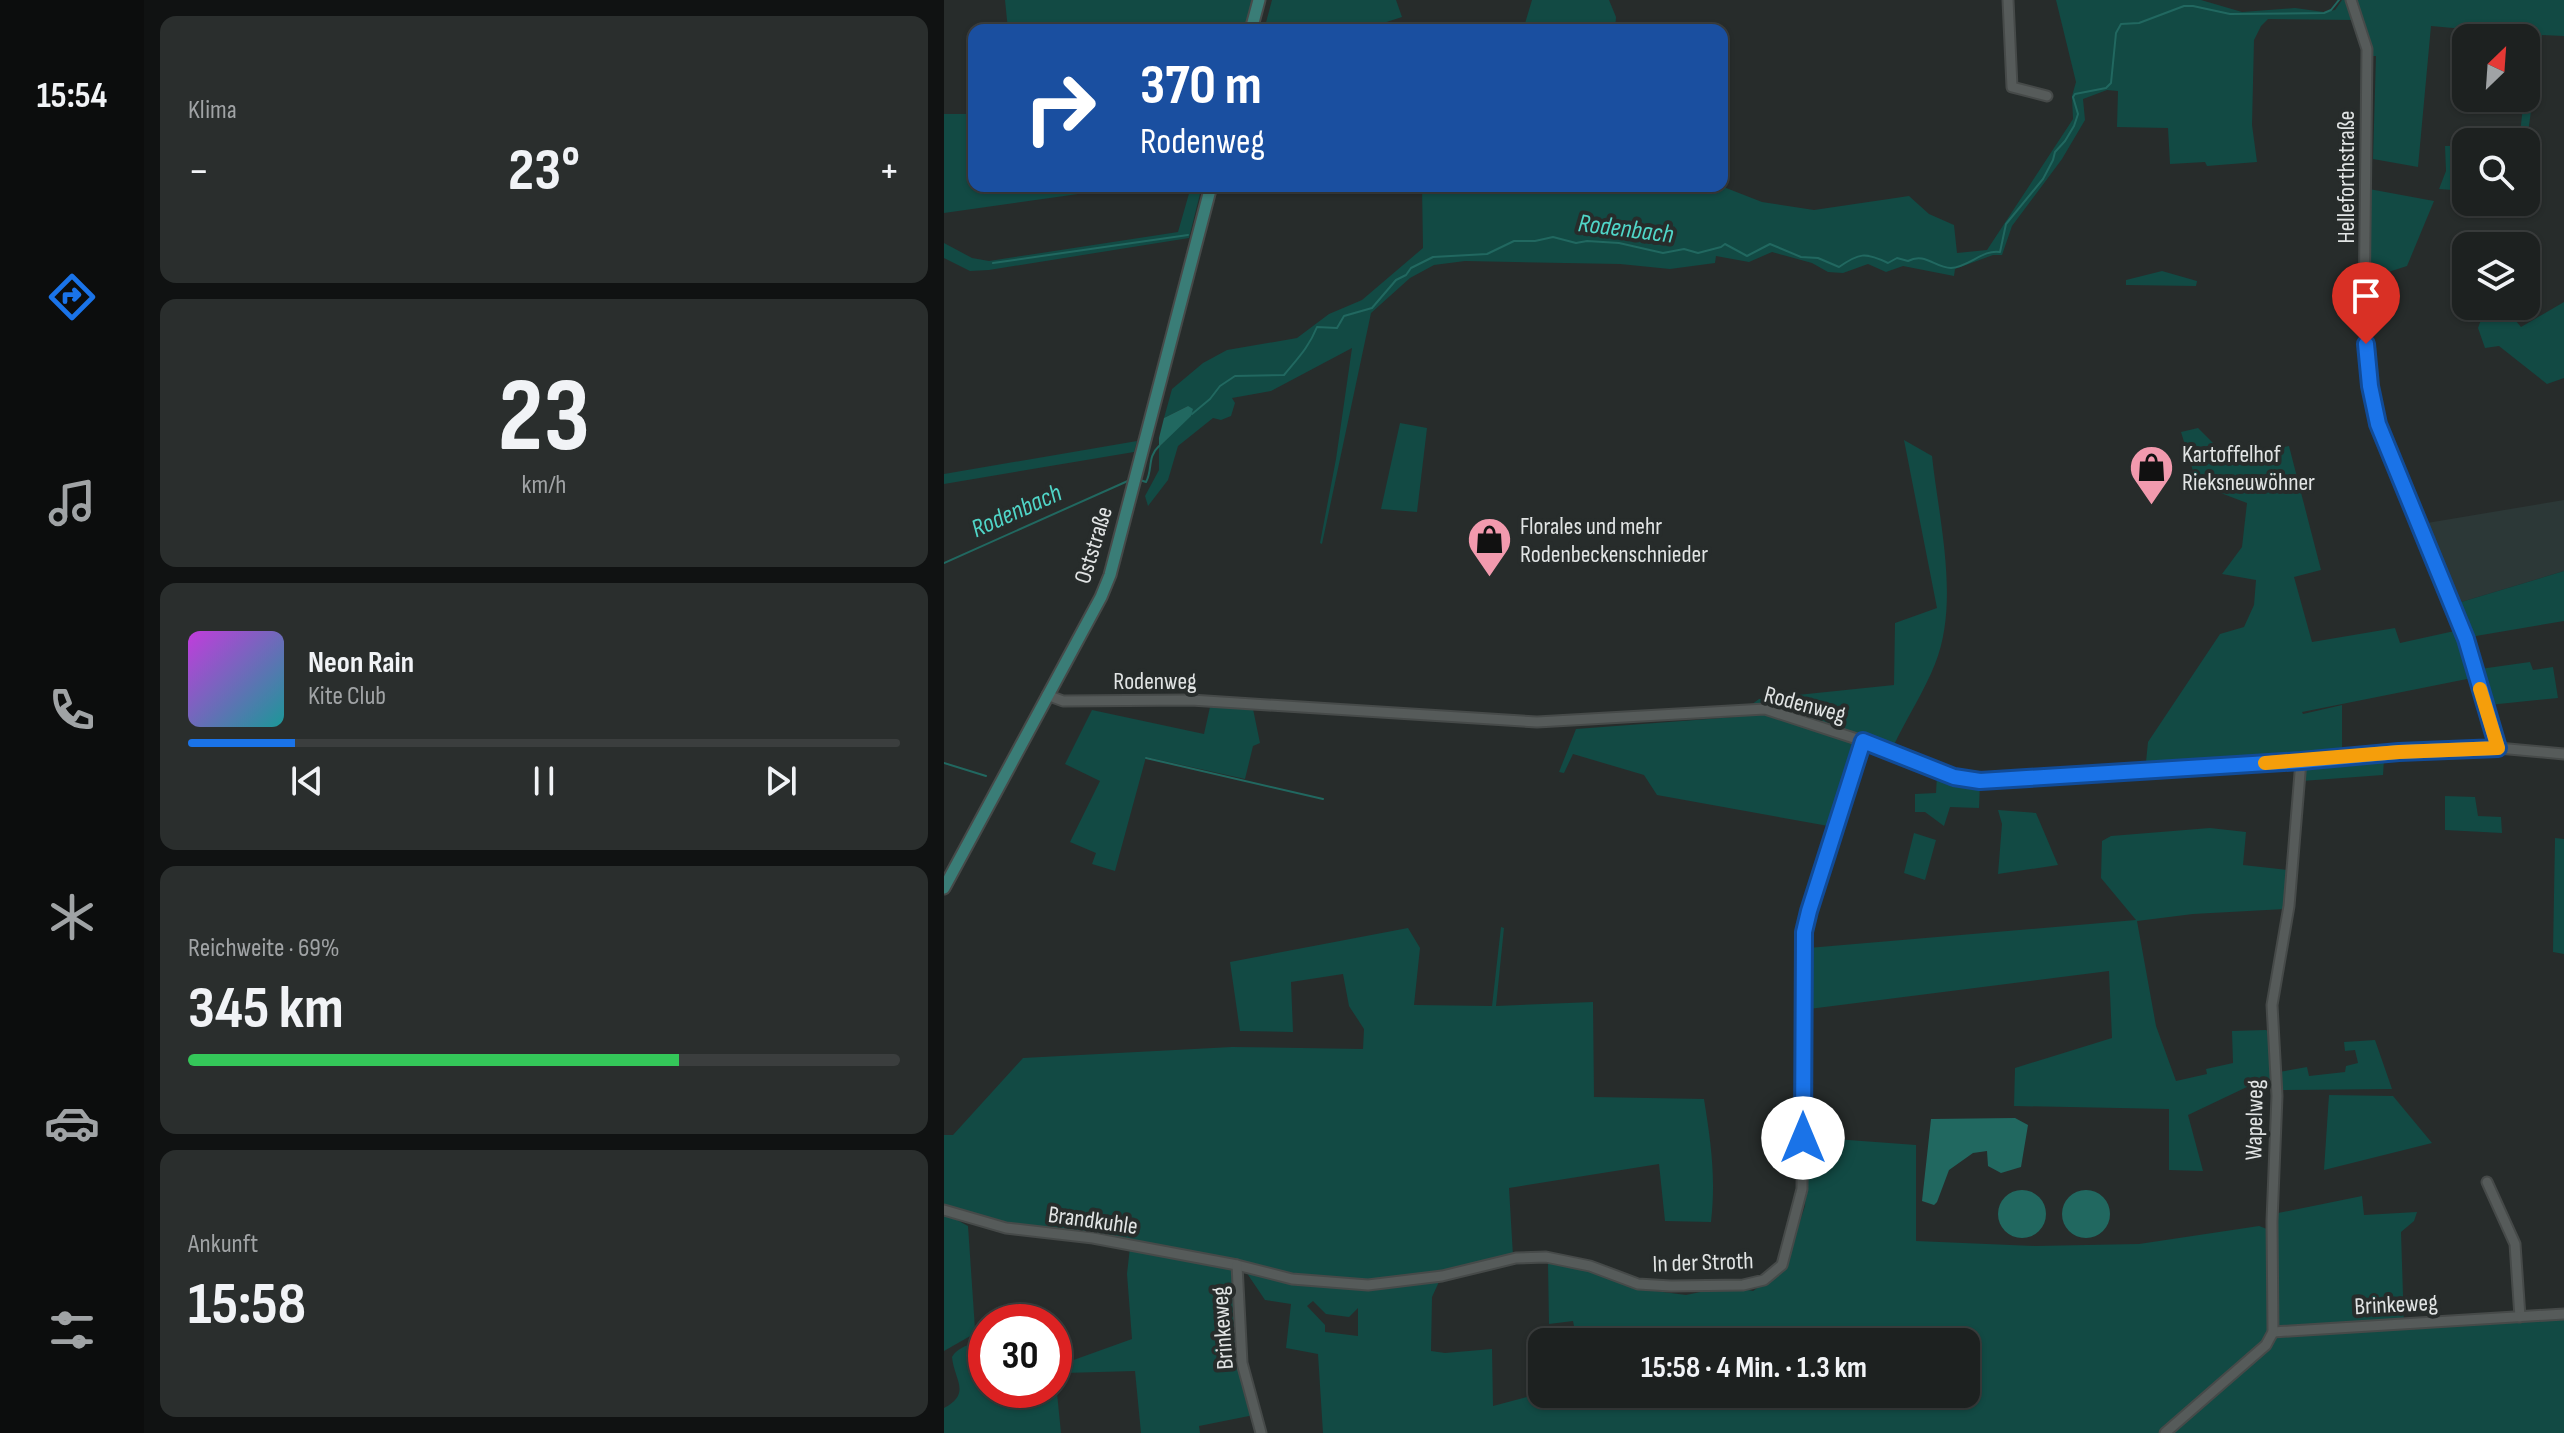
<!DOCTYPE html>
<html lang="de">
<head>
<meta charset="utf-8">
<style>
	body { margin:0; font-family:"Sofia Sans Condensed",sans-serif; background:#2a2e2d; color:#f1f3f6; height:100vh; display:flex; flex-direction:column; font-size:30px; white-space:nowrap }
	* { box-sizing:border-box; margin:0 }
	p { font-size:26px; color:#a0a3a5 }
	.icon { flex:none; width:44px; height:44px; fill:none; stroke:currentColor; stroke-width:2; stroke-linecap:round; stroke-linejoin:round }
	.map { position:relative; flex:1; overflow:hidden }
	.side { display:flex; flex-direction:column; gap:16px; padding:16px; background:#101212; width:800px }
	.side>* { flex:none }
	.banner { position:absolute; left:24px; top:24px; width:760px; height:168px; border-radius:16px; box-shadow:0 2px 6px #0004,0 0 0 2px #3b3e3e; background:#1a4fa0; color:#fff; overflow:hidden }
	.needle { width:52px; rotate:25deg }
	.fabs { position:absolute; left:1508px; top:24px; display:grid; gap:16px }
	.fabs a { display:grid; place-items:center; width:88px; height:88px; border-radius:16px; background:#1d2120; box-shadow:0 2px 6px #0004,0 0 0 2px #3b3e3e; font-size:40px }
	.speed { position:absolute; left:24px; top:1304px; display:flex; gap:16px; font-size:40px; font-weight:700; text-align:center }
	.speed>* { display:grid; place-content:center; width:104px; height:104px; border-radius:50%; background:#1d2120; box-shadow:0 2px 6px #0004,0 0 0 2px #3b3e3e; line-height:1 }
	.speed .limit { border:12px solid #d22; background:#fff; color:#111 }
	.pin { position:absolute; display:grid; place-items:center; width:68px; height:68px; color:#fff; margin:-82px -34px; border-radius:50% 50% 50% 0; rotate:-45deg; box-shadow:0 0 8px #0007 }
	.pin .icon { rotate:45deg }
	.me { position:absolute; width:88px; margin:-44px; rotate:0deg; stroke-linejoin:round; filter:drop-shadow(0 0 6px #0008) }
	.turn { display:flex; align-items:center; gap:28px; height:168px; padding:0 40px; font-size:36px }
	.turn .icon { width:104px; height:104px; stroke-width:2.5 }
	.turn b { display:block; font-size:56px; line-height:68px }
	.big { font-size:60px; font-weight:700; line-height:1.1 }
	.side .card { flex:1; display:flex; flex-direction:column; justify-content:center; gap:12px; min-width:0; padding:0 28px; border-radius:16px; background:#2a2e2d }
	.side .dial { align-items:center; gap:0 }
	.dial b { font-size:104px; line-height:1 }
	.song { display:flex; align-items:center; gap:24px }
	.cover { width:96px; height:96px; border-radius:12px; background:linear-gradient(135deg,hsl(290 70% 55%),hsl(180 70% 35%)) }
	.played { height:8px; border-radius:4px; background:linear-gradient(90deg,#1a73e8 15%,#3b3e3e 15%) }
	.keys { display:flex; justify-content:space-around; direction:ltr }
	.heat { display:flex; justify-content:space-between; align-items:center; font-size:44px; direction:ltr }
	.charge { height:12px; border-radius:6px; background:linear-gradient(90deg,#34c759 69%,#3b3e3e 0) }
	.trip { position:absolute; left:584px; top:1328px; width:452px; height:80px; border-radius:16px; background:#1d2120; box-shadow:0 2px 6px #0004,0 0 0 2px #3b3e3e; font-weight:700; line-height:80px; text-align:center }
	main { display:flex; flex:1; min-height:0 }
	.menu { display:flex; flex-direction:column; width:144px; justify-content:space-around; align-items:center; background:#0c0d0d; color:#a0a3a5 }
	.menu .icon { width:56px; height:56px }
	.menu .on { color:#1a73e8 }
	.menu b { font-size:36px; color:#f1f3f6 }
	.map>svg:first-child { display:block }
	.built { fill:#2c3837 }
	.green { fill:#124a44; fill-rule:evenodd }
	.water { fill:#216860 }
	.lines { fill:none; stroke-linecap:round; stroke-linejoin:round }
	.stream { stroke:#216860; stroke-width:2 }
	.minor-casing { stroke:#464a49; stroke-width:13 }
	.major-casing { stroke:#464a49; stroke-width:15 }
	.minor { stroke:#565b5a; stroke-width:9 }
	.major { stroke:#3a7d77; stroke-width:11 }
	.route-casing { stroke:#114b97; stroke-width:20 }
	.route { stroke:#1a73e8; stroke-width:14 }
	.slow { stroke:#f59e0b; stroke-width:14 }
	.labels { text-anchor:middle; stroke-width:8; stroke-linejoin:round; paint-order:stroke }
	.street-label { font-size:24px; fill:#e1e4e4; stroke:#272c2b }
	.poi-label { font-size:24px; fill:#e1e4e4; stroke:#272c2b; text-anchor:start }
	.water-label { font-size:26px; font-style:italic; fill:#50d6c8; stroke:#272c2b }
</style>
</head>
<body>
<main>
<nav class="menu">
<b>15:54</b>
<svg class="icon on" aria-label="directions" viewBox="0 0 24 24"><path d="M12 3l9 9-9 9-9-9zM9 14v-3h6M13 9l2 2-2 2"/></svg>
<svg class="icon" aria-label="music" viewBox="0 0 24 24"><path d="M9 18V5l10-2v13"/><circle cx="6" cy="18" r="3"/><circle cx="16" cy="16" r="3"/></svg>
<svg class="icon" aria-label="phone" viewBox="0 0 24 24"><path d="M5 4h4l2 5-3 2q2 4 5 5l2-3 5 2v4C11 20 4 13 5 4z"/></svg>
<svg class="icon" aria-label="climate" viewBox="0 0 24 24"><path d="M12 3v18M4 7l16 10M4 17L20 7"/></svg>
<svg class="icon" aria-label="car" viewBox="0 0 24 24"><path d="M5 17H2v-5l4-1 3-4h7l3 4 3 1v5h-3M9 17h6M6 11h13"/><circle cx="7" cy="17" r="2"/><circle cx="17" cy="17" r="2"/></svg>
<svg class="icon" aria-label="filters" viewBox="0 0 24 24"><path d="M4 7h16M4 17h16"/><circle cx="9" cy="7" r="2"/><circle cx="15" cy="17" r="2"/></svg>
</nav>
<section class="side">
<div class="card"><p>Klima</p>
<div class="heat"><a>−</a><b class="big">23°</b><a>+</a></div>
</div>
<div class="card dial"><b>23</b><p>km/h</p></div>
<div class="card">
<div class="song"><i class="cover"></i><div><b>Neon Rain</b><p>Kite Club</p></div></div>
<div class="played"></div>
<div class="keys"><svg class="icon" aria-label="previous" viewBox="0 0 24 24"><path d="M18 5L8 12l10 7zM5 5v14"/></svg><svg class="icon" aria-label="pause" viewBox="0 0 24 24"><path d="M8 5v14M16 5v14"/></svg><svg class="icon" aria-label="next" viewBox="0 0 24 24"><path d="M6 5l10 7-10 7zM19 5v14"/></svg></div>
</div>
<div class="card"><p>Reichweite · 69%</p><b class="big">345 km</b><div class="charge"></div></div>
<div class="card"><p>Ankunft</p><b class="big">15:58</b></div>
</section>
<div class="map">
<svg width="1620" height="1433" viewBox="0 0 1620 1433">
	<rect width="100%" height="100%" fill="#272c2b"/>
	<path class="built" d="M1620,500v71l-106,32 -31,-80z"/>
	<g class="green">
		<path d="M61,0h247l-7,30h-237z"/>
		<path d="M328,0h124l6,17 -40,13h-98z"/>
		<path d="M588,0h77l7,17 -1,13h-92z"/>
		<path d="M1112,0h145l41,12 53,-4 29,4 11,-2 7,-10h6l8,20 -88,-1 -7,7 -7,14 -2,85 5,37 -50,4 -2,-4 -35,2 -2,-36 -51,-1 1,-36 -11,-1 -24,9 2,21 -23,39 -50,67 -10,29h-9l-38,14 -1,7 -51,-10 -17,6 -18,-8 -25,9 -15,-1 -16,-9 -40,-11 -23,10 -33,-6 -1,7 -45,6 -50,-5 -155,-3 -31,4 -24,13 -39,35 -49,231 -2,-1 16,-84 16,-111 -81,43 -39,7 3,5 -4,13 -10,4 -8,-2 -35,28 -10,34 -20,26 -3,-10 14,-26v-23l27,-28 2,-13 -24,12 8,-29 31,-26 24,-13 70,-12 32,-24 33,-14 61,-52 -1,-62h299l41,16 52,8 95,-14 20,18 25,11 3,28 30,-3 86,-131 -1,-23 4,-14z"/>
		<path d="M1412,0h208v36l-22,-1 -16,111v-4h-7l5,-44h2l5,-63 -100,-9 -13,141 -45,-8 3,-103h-5v-9z"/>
		<path d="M0,114h30v72h225h-64l-191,27z"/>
		<path d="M1501,146h12l-2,37h11v8l-27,-2 7,-18z"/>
		<path d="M1425,189l65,12 -27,65 -37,12z"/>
		<path d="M246,190h11l-12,48 -200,32 -19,1 -26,-13v-15l28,15 17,3 189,-29z"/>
		<path d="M1218,271l35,10 -1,5 -70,-1v-5z"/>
		<path d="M1620,302v76l-17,6 -48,-38 -14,2 -7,-20 8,-22h17l18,21z"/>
		<path d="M456,423l27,5 -10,84 -36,-3z"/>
		<path d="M1254,428l17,17 5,14 69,-13 32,124 -27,7 18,65 83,-14 5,15 59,-13 13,48 -170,34 1,2 39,-9v44l-192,17 -4,-4 2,-20 72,-108 24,-7 10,-22 2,-25 -34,-6 20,-27 5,-44 -50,-19 -16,-52z"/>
		<path d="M960,440l28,16c7,65 28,146 3,208 -11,28 -29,55 -42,83l-32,-13 -27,93 -177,-32 -13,-20 -71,-21 -9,19 -5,-1 17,-43 159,-12 24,-18 135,-14 1,-62 42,-15z"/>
		<path d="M193,441l-3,11 -190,32v-10z"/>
		<path d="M1620,571v50l-94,16 -12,-34z"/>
		<path d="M1586,662l3,8 20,-3 5,31 -69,7 -9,-36z"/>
		<path d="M266,707l43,2 7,34 -7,3 -8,33 -99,-22 -31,114 -23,-7 4,-11 -26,-11 30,-61 -35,-17 27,-54 112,24z"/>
		<path d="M1440,759l-1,16 -81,6 1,-16z"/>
		<path d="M993,775l18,6 25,2 -1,25 -29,-1 -6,19 -19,-14h-10v-18l21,-1z"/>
		<path d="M1501,796l30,1 3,19 23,1 1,16 -57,-3z"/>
		<path d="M1054,810l38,3 22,52 -60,9 4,-50z"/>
		<path d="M1266,828l36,4 -3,33 45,5 -3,39 -92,5 -56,7 19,105 20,55 31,-7 -1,-5 27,-6 -1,-32 34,-1 4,3 3,52 -24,1 -61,29 15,56 -34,-1v-61l-155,-3 1,-38 97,-30 -3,-67 -300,38 -1,-61 328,-28 -35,-42 1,-37 9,-5z"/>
		<path d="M970,833l22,7 -11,40 -21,-7z"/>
		<path d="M1611,838l9,1v115l-11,-2z"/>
		<path d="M557,927l3,1 -8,78 97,-4 1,95 110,2c7,44 12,79 7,123l-46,-1 -6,-57 -150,24 4,68 -70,17 -11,24 -1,54 14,2 47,-4 1,57 49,-13 424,1v-52h-389l-4,-21 -24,3 -1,-61 45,6 39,19 54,7 43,-9 24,5 31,-22 21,-63 3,-69 108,8v96l119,5 104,-2 120,-18 8,3 1,3 9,-2 1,-17 84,-17 2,19 53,-3 -3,9 -13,11 3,95 160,-9v115h-1241l-5,-79 -32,-6 5,-44 -26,-4 -27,-40 -152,-27 -79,-8 -32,-7 -31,-13v-70h9l70,-77 209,-11 131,2 1,-20 -15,-23 -6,-32 -52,8 2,50 -53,-1 -10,-69 178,-34 12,20 -6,57 78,1zM369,1301l13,13 23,3 9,-9v28l-33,-4v-7l-18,-19z"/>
		<path d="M1431,1040l17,49 -112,1 -1,-18 28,-5 2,9 36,-4 1,-6 12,-3 -3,-13 -10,1 -1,-9z"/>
		<path d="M1385,1095l64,1 39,47 -108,27z"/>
		<path d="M0,1213l24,13 7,103 -3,6 -28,16z"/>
		<path d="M186,1247l97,18 7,5 5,60 15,85 -55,11 1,7h-59l-6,-62 -71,2 -6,3 -2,7 5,50h-117v-25c28,-15 10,-28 8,-51 8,-13 21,-9 28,-25l6,-2v60h68v-23l78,-28 -5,-65z"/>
	</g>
	<g class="water">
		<path d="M244,406l5,3 -2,7 -32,31v-9l5,-20z"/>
		<path d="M1071,1118l13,7 -7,42 -20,6 -13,-7 -1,-15 -14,2 -24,17 -12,32 -3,3 -12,-4 9,-82z"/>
		<circle cx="1078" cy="1214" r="24"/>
		<circle cx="1142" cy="1214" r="24"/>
	</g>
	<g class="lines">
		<g class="stream">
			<path d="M49,263l195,-28"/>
			<path d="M248,414l18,-15 10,-13 15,-10 49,-1c14,-17 25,-28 33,-48l20,1 7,-12 28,-8 24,-28 10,-5 5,-7 22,-11 54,-3 27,-13h21l18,-4 23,6 11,-2 32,2 44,10 21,-4 14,4 23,-6 4,-3 22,12 23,-12 31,13 17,1 21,9c20,-14 26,-15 49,-4l9,-5 11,3c17,-9 27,7 43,7 18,-1 32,-19 49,-16l6,-28 37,-45 10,-19 2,-8 10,-11 9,-15 4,-12 -5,-17 2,-3 31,-6 5,-5 5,-50 5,-9 18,-1 45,-17h9l37,8 94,-1 7,-3 8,-10"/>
			<path d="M196,480l6,2c7,-13 1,-25 13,-36"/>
			<path d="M0,563l186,-83"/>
			<path d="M202,758l177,41"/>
			<path d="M0,763l42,13"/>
		</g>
		<defs>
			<g id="minor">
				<path d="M1064,0l4,87 35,9"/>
				<path d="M1407,0l16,49 -3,271 6,66 8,38 88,215 32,109"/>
				<path d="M103,695l16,6 128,-1 346,22 228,-13 98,32 91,36 26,4 321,-20 98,-9 99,-4 66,6"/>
				<path d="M1543,1182l28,62 5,73"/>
				<path d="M0,1210l62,18 87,10 144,27 55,14 76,6 74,-9 74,-18 30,-1 44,9 48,18 33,2 72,-1 21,-5 18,-15 20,-76 2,-257 5,-21 54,-170"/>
				<path d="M293,1265l5,98 19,70"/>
				<path d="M1329,1332l291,-18"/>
				<path d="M1221,1433l101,-88 7,-13 -1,-111 5,-125 -5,-91 17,-99 12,-145"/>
			</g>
			<g id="major">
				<path d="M307,30l8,-30"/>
				<path d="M0,888l157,-291 9,-22 101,-389"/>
			</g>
		</defs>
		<use href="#minor" class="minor-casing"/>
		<use href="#major" class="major-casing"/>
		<use href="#minor" class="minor"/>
		<use href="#major" class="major"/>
	</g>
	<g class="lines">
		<defs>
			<path id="route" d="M859,1138l1,-206 5,-21 54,-170 91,36 26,4 321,-20 98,-9 99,-4 -32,-109 -88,-215 -8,-38 -4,-42"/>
		</defs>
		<use href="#route" class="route-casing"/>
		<use href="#route" class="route"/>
		<path class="slow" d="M1321,763l134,-11 99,-4 -18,-59"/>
	</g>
	<defs>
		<symbol id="shop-pin" viewBox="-11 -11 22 30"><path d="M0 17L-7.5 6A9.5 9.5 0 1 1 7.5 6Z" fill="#f29aae" stroke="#272c2b"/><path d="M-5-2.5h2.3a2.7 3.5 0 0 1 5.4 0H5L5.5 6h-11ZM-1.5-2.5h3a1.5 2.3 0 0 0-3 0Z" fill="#111"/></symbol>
	</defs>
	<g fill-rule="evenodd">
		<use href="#shop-pin" x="1182" y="442" width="51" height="69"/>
		<use href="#shop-pin" x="520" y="514" width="51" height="69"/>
	</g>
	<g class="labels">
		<g class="street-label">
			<text transform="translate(1402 177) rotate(-90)" y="8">Helleforthstraße</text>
			<text transform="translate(149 545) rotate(-73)" y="8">Oststraße</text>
			<text x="211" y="689">Rodenweg</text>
			<text transform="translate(861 704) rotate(15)" y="8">Rodenweg</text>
			<text transform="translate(1310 1120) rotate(-89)" y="8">Wapelweg</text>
			<text transform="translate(149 1220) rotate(8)" y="8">Brandkuhle</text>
			<text transform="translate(759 1262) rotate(-2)" y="8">In der Stroth</text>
			<text transform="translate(1452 1304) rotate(-3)" y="8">Brinkeweg</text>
			<text transform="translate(278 1328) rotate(-94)" y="8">Brinkeweg</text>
		</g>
		<g class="poi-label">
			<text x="1238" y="462">Kartoffelhof<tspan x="1238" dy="28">Rieksneuwöhner</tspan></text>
			<text x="576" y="534">Florales und mehr<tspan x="576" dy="28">Rodenbeckenschnieder</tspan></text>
		</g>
		<g class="water-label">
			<text transform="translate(682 228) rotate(7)" y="9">Rodenbach</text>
			<text transform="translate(72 510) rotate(-24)" y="9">Rodenbach</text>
		</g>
	</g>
</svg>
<div class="fabs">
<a><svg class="needle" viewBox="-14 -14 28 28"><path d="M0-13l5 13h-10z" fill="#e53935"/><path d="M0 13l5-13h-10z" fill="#a0a3a5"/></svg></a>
<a><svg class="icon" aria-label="search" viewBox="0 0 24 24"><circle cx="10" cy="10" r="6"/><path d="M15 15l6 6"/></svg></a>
<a><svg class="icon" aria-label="layers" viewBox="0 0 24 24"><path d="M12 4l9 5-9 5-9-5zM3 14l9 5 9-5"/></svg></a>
</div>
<div class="speed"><div class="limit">30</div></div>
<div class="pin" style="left:1422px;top:344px;background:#d93025"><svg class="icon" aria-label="arrive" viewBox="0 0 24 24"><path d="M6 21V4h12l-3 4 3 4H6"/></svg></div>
<svg class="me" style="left:859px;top:1138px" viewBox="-20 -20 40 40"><circle r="19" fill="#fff"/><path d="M0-13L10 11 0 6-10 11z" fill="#1a73e8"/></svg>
<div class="trip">15:58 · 4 Min. · 1.3 km</div>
<div class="banner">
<div class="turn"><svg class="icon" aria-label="right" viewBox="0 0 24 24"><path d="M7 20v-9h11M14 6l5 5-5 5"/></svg><div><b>370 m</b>Rodenweg</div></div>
</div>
</div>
</main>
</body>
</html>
